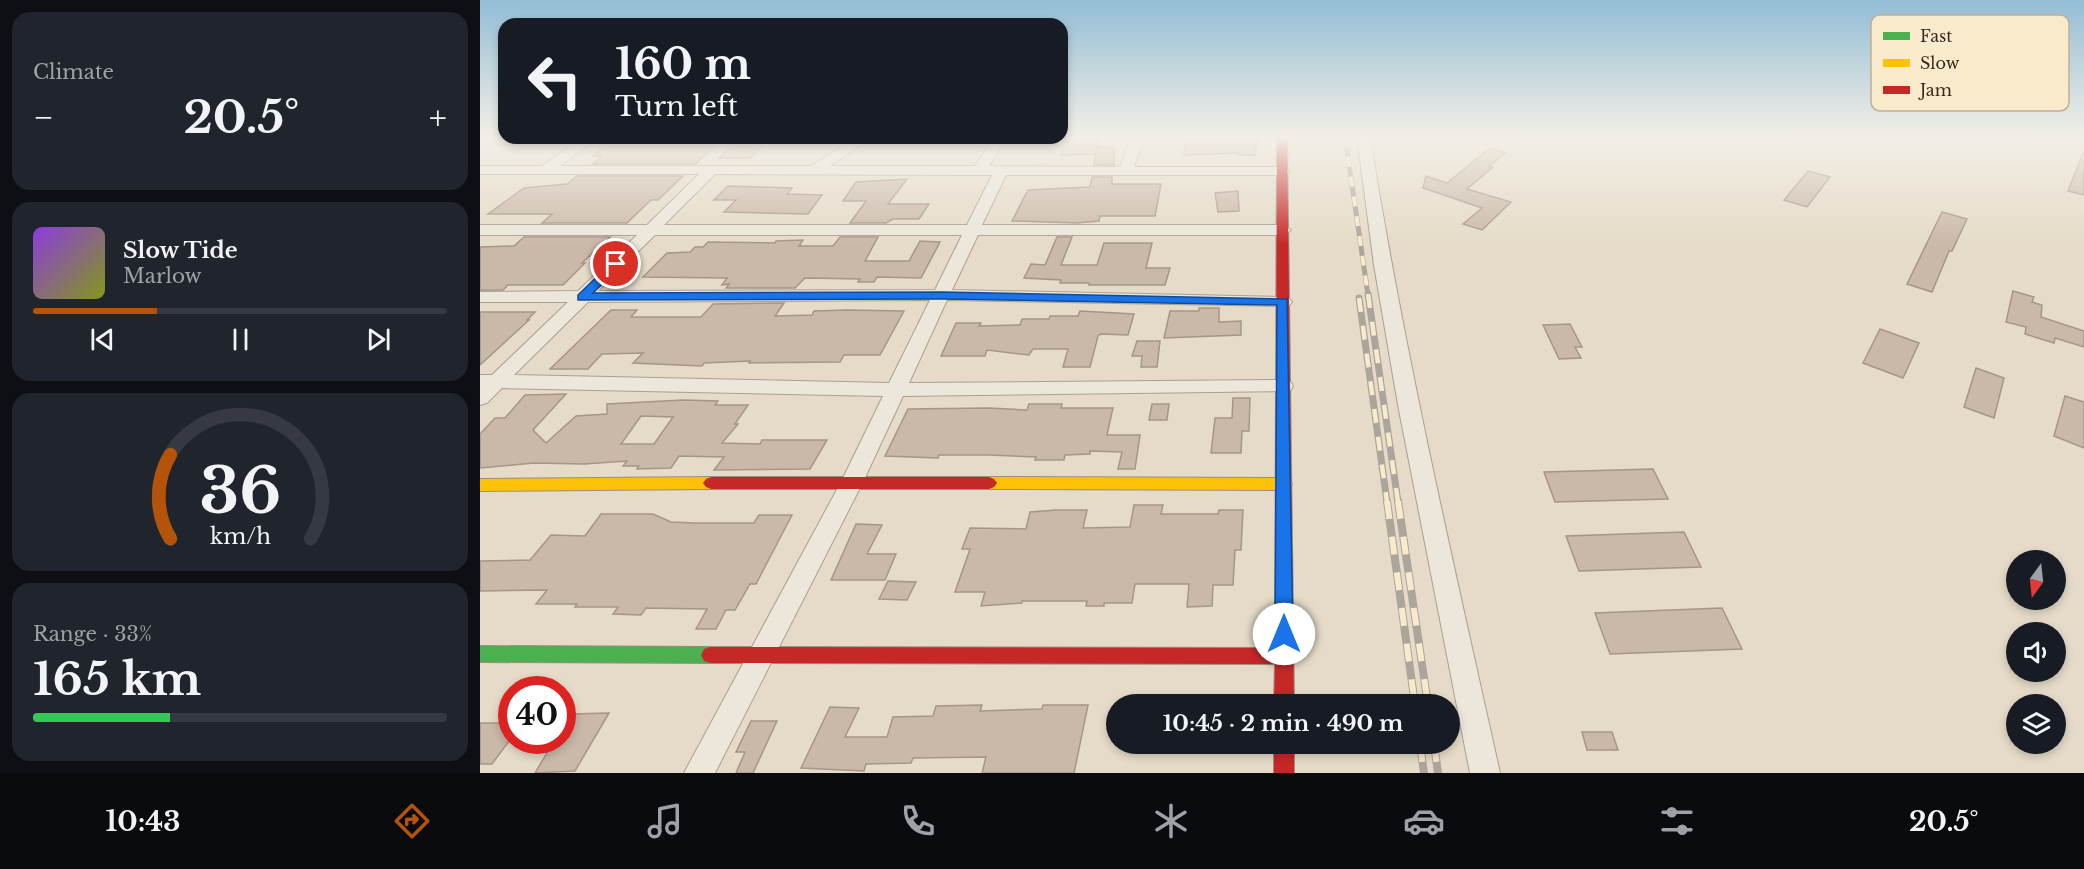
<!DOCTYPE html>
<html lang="en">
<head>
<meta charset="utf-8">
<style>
	body { margin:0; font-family:"Libre Baskerville",serif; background:#20242c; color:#f1f3f6; height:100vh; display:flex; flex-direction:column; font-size:22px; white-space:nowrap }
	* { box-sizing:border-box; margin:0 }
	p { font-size:20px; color:#9ea1a6 }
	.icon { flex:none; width:33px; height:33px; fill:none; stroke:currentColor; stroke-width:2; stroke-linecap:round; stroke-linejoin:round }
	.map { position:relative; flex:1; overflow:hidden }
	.details { display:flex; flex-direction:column; gap:12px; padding:12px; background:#0d0f14; width:480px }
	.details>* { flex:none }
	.hud { position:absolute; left:18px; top:18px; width:570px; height:126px; border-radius:18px; box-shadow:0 3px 9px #0003; background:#171b24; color:#f1f3f6; overflow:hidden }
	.needle { width:39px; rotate:195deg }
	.tools { position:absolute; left:1526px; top:550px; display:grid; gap:12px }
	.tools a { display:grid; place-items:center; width:60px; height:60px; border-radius:50%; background:#171b24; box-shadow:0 3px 9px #0003; font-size:30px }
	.speed { position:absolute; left:18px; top:676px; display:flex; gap:12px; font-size:30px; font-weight:700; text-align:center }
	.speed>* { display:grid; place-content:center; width:78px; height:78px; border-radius:50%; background:#171b24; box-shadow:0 3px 9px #0003; line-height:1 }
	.speed .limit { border:9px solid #d22; background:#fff; color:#111 }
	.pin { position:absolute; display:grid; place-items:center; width:51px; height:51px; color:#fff; margin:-26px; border:3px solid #fff; border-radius:50%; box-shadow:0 2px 6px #0007 }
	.me { position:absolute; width:66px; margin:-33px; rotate:0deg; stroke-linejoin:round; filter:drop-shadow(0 0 4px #0008) }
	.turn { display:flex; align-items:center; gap:21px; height:126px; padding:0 18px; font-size:27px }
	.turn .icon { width:78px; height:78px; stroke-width:2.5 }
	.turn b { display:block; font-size:42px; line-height:51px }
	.big { font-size:45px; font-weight:800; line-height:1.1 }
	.details .card { flex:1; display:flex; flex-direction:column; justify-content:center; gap:9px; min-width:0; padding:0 21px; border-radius:18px; background:#20242c }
	.details .dial { align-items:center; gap:0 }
	.dial svg { height:156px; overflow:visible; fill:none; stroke:#363941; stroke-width:7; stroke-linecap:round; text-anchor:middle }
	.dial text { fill:#f1f3f6; stroke:none }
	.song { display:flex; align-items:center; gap:18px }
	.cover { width:72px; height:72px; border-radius:9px; background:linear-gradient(135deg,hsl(270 70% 55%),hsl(70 70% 35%)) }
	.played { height:6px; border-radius:3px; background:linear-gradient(90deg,#b45309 30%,#363941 30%) }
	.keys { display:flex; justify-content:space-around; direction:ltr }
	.heat { display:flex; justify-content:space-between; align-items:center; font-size:33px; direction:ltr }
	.charge { height:9px; border-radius:4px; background:linear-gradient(90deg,#34c759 33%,#363941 0) }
	.trip { position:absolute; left:626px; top:694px; width:354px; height:60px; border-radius:30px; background:#171b24; box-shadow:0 3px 9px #0003; font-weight:800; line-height:60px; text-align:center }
	.tab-bar { display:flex; height:96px; justify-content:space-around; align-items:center; background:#090b0e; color:#9ea1a6 }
	.tab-bar .icon { width:42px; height:42px }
	.tab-bar .on { color:#b45309 }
	.tab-bar b { font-size:27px; color:#f1f3f6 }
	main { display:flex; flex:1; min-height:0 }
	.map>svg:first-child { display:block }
	.building { fill:#cab8a8; stroke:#a59688; stroke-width:1.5; fill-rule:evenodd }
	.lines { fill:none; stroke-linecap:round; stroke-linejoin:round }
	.street-casing { stroke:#aaa092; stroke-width:2 }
	.fast-casing { stroke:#998f82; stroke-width:2 }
	.slow-casing { stroke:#998f82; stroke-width:2 }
	.jam-casing { stroke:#998f82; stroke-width:2 }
	.street { fill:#ece6db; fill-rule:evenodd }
	.fast { fill:#4caf50; fill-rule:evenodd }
	.slow { fill:#ffc107; fill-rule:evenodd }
	.jam { fill:#c62828; fill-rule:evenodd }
	.rail-far2-casing { stroke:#aba59c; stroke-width:5 }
	.rail-far1-casing { stroke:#aba59c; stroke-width:7 }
	.rail-casing { stroke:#aba59c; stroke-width:8 }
	.rail-far2 { stroke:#f9eacc; stroke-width:4; stroke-dasharray:10; stroke-linecap:butt }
	.rail-far1 { stroke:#f9eacc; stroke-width:4.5; stroke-dasharray:14; stroke-linecap:butt }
	.rail { stroke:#f9eacc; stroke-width:6; stroke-dasharray:18; stroke-linecap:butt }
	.route { fill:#1a73e8; stroke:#114b97; stroke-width:1.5 }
	.key { fill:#f9eacc; stroke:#bfb097; stroke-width:1.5 }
	.key-label { font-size:16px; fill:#38271a }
</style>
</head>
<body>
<main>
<section class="details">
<div class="card"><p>Climate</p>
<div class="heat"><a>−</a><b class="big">20.5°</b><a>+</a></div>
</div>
<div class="card">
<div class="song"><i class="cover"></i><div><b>Slow Tide</b><p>Marlow</p></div></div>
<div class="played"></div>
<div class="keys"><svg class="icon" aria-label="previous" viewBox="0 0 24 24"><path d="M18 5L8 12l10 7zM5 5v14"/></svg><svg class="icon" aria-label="pause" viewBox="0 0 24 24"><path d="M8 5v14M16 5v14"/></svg><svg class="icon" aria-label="next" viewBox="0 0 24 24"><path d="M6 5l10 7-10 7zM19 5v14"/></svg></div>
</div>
<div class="card dial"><svg viewBox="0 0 100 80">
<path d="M14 69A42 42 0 1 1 86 69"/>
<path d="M14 69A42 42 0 0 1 14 26" stroke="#b45309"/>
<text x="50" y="56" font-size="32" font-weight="700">36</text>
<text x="50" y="72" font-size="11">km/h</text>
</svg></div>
<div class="card"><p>Range · 33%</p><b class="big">165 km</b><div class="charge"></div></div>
</section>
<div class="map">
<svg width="1604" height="773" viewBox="0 0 1604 773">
	<rect width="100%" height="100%" fill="#e5dbc8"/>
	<g class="building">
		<path d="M586,137l34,1 -3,9h17v18h-20l2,-14 -1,3 -34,1z"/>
		<path d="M748,137l29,2 -2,16h-17v-2l-54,2 1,-15z"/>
		<path d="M258,140h30l-18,18h-31z"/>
		<path d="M186,141l-2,1h25l-5,4h30l-18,18h-103l9,-8h-9l15,-14z"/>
		<path d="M1010,148l16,5 -17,13 4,1 -26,22 44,13 -29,28 -19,-6 19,-16 -59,-20 3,-12 21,7z"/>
		<path d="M1603,153l1,1v41l-16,-4z"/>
		<path d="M1328,171l22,6 -23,30 -23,-7z"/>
		<path d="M97,176h106l-25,24h-7l-24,23h-85l10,-9h-64l36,-26 43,-4z"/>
		<path d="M612,177h20v7h49l-6,32h-55l-1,5 -22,2 -65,-2 16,-31 62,-3z"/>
		<path d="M427,179l-19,25h41l-10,15h-26l-7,4h-36l16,-22h-23l13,-19z"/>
		<path d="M248,186l64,2 -5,6 35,1 -14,19 -84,-2 12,-12h-22z"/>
		<path d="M758,191l1,20 -21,1 -3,-19z"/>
		<path d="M1462,212l25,7 -15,32h-3l-17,41 -25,-8z"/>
		<path d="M44,237h86l-28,26h3l-22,22h-55l-5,5h-23v-43l34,-1z"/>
		<path d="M360,237h38l-13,24h44l11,-20 20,1 -19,36 -44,-1 -3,5h-16l2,-3 -55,-1 -10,10h-69l3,-4 -7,1 5,-7 -84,-1 24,-24 23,-1 5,-5h8l5,-5 67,1 1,-2 27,-1 -4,6h34z"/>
		<path d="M577,237h15l-11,28h36l7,-22h48l-6,25h24l-5,17h-76v-2h-29l1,-3 -37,-2 7,-14 14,1z"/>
		<path d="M1533,291l21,6 -2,5 10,3 -1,12 43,14v16l-29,-9 -1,5 -29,-9 1,-7 -20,-5z"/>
		<path d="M304,303l-9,13 37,-1 2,-4 33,-1 57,1 -24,44h-36l-4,7 -91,1 1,-2 -46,2 -2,3 -69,-3 10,-10 -41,1 -14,15h-38l61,-59h26l-6,7h70l12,-13z"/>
		<path d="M719,308h20v14l22,-1v14l-77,3 6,-27h29z"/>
		<path d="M600,311l54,3 -6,21 -27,-1 -3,2 -8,31h-27l5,-18h-35l-4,6 -42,-5 -2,6h-44l15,-33h25l-2,3 41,-1 2,-6h27l1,-3h28z"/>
		<path d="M0,312h55l-8,8h2l-49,45z"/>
		<path d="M1090,324l12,23h-7l6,11 -22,1 -16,-34z"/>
		<path d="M1400,329l39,14 -16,35 -40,-15z"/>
		<path d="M657,341h23l-3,26h-16l1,-11h-10z"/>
		<path d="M1496,368l28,10 -10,40 -30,-11z"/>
		<path d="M86,394l-33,36 13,13 30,-27 31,-2v-10l76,-4 35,1 -3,4h33l-13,19h3l-16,19 38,1 2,-4h65l-17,29 -96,1 10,-13 -45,-1 -8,12 -34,1 2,-3h-16l4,-5 -43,3 -50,-1 -54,5v-34l15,-16h10l20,-23zM161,416l32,1 -19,27h-33z"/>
		<path d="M1585,396l19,6v46l-30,-12z"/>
		<path d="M753,398h17l-1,33h-7l-1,22h-30l4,-35h17z"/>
		<path d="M549,404h33l-1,4h52l-6,27h33l-5,34h-17l4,-17 -32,-1v3l-25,1 -1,5h-29l1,-3 -46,-2h-51l-1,3 -53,-2 23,-47 81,-1 38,2z"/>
		<path d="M672,404h17l-2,16h-18z"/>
		<path d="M1173,469l15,30 -113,3 -11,-30z"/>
		<path d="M654,505h29l-2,9h57l1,-4h24l-2,40h-6l-2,35h-20l-1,21 -25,1 2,-23h-54l-3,19h-28v3h-18l1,-5h-65v2l-41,3 4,-14h-30l15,-43h-8l8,-21 56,1 4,-17 26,-2h31l-4,18 47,-1z"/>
		<path d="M121,514h52l18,8 24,1h59l5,-8h33l-36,69h-6l-15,26h-9l-10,19h-20l11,-20 -61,-1 -5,7 -28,-1 5,-7h-43l2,-3h-41l11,-14 -67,1v-30l50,-1 21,-25 34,1z"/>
		<path d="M376,524l26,1 -15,29h29l-11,26h-54z"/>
		<path d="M1204,532l17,35 -122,4 -13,-35z"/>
		<path d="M408,581l28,1 -9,18 -28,-1z"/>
		<path d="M1242,608l20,41 -132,5 -15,-41z"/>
		<path d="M502,705l-2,6 62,-2 1,-4h45l-14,68h-92l4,-16 -73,1 -2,5 -45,1 -2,7 -63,-3 29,-61 29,1 -14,29h42l6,-20 40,-1 3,-10z"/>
		<path d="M129,713l-34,58 -40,2 19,-32h8v-13l9,-14z"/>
		<path d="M271,721h26l-24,52h-17l9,-21h-9z"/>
		<path d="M0,723h32v14l-20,27h-12z"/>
		<path d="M1102,732h30l6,18h-31z"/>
	</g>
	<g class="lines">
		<defs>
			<g id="street">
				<path d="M651,137h13l-10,30h149l7,4 -7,4h-277l-24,50h301l8,5 -8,5h-305l-26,55 331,7 6,1 3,4 -3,4 -342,-6 -38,83 374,-3 7,1 3,5 -3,5 -387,5 -40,86 -148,291h-31l157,-291 42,-86 -381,-8 -15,15 -7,2v-30h12l76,-73h-88v-10l98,-1 59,-56h-157v-10h167l52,-51h-219v-8h62l40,-28h16l-38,28h251l44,-28h16l-41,28h145l18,-28h14l-18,28 131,1zM235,174l277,1 -25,50h-303zM175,235h307l-27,55 -337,1zM450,300l-41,83 -375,-8 74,-73z"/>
				<path d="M877,137h13c34,214 83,425 130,636h-30l-72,-368 -24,-140z"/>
			</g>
			<path id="fast" d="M0,646l230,1 6,2 3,6 -3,6 -6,2 -230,-1z"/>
			<g id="slow">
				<path d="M231,477l5,2 3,4 -3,4 -5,2 -231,2v-12z"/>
				<path d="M509,477l295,1 5,2 3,4 -3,4 -5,2 -295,-1 -5,-2 -3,-4 3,-4z"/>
			</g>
			<g id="jam">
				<path d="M797,137h10l7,568h-20l1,-41 -565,-1 -6,-2 -3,-6 3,-6 6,-2 565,1z"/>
				<path d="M231,477h278l5,2 3,4 -3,4 -5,2h-278l-5,-2 -3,-4 3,-4z"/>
				<rect x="794" y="744" width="20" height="29"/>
			</g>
		</defs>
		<use href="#street" class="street-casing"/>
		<use href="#fast" class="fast-casing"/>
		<use href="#slow" class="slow-casing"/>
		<use href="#jam" class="jam-casing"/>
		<use href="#street" class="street"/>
		<use href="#fast" class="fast"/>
		<use href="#slow" class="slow"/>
		<use href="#jam" class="jam"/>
		<defs>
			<path id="rail-far2" d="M865,137l23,158"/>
			<g id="rail-far1">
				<path d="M888,294l30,208"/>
				<path d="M879,298l28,204"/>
			</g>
			<g id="rail">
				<path d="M907,501l28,204"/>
				<path d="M918,501l30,204"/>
				<path d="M940,744l4,29"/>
				<path d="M954,744l4,29"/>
			</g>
		</defs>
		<use href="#rail-far2" class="rail-far2-casing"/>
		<use href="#rail-far1" class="rail-far1-casing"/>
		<use href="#rail" class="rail-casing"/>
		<use href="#rail-far2" class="rail-far2"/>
		<use href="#rail-far1" class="rail-far1"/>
		<use href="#rail" class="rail"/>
	</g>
	<linearGradient id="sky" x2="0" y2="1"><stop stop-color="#93bdd6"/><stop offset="0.56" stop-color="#f3efe6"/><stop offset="1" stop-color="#f3efe6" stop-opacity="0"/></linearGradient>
	<rect width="1604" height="245" fill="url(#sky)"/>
	<path class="route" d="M136,261l4,1v5l-27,26 349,-1 345,7 6,335 -3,6 -6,2 -7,-2 -2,-6 2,-329 -335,-6 -364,1v-5l34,-33z"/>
	<rect x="1391" y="15" width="198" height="96" rx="9" class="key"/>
	<rect x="1403" y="32" width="27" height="8" fill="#4caf50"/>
	<rect x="1403" y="59" width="27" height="8" fill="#ffc107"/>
	<rect x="1403" y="86" width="27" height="8" fill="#c62828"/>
	<g class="key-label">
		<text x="1440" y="42">Fast</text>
		<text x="1440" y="69">Slow</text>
		<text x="1440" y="96">Jam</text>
	</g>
</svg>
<div class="tools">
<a><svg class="needle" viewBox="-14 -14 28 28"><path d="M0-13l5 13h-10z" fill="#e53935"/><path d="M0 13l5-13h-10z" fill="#9ea1a6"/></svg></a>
<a><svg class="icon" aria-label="sound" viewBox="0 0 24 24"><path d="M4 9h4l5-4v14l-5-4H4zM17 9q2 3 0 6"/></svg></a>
<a><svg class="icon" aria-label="layers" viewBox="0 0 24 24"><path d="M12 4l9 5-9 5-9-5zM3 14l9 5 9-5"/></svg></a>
</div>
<div class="speed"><div class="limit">40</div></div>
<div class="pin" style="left:136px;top:264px;background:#d93025"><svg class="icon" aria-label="arrive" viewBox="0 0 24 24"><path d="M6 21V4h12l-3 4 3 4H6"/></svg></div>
<svg class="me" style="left:804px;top:634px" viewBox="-20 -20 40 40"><circle r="19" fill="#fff"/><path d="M0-13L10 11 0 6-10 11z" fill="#1a73e8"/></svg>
<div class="trip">10:45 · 2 min · 490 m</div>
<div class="hud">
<div class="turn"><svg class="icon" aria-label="left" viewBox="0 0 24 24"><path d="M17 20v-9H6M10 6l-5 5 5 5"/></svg><div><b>160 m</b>Turn left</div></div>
</div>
</div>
</main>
<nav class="tab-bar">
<b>10:43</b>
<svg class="icon on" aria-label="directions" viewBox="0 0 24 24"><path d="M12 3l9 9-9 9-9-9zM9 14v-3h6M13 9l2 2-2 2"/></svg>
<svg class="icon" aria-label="music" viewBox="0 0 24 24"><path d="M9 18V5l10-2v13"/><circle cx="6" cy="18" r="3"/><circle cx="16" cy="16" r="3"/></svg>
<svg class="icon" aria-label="phone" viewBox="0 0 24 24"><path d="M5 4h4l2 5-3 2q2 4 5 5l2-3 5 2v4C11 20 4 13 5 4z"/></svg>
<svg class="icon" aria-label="climate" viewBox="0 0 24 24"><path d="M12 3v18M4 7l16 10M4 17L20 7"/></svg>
<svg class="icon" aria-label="car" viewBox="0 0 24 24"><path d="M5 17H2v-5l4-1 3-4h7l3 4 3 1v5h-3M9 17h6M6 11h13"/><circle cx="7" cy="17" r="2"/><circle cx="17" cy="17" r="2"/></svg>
<svg class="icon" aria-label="filters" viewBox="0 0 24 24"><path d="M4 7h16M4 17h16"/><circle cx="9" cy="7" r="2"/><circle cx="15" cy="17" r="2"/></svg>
<b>20.5°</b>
</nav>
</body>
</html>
